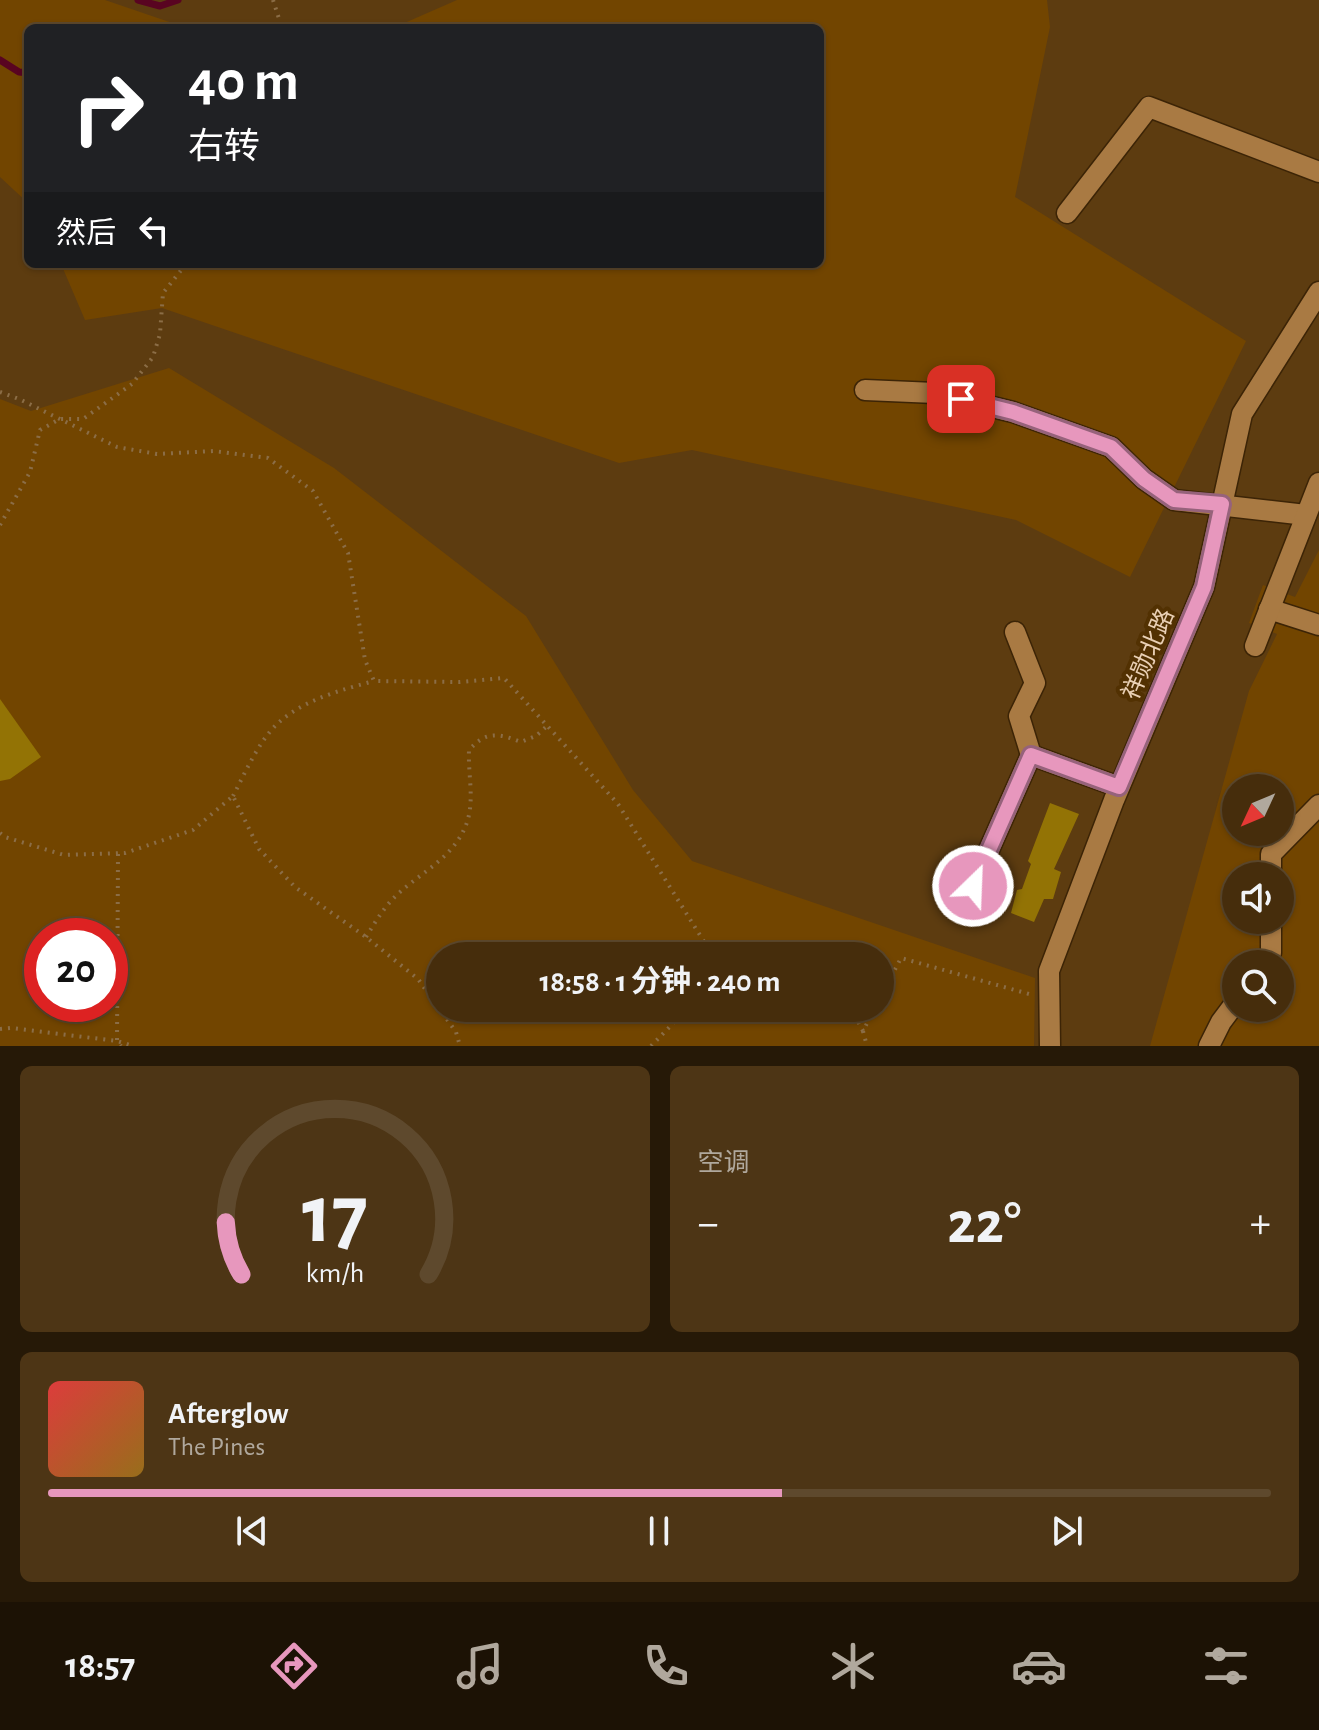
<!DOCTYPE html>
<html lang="zh">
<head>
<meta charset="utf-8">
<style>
	body { margin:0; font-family:"Alegreya Sans","Noto Sans SC",sans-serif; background:#4d3515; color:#f1f3f6; height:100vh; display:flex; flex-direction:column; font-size:30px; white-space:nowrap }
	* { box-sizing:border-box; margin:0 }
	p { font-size:26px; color:#b0a89d }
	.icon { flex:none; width:44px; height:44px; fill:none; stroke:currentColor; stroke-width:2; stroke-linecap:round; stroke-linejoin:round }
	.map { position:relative; height:1046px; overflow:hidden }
	.sheet { display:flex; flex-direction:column; gap:20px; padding:20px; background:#261907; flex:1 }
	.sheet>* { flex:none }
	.top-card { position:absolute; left:24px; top:24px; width:800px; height:244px; border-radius:12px; box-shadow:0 2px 6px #0004,0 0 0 2px #5e492d; background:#202124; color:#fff; overflow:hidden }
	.needle { width:52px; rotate:226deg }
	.buttons { position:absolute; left:1222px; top:774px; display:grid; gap:16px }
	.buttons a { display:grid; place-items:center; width:72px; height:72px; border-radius:50%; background:#462d0c; box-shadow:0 2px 6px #0004,0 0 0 2px #5e492d; font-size:40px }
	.speed { position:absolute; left:24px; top:918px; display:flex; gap:16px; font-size:40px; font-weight:700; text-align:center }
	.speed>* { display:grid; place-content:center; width:104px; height:104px; border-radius:50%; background:#462d0c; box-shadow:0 2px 6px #0004,0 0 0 2px #5e492d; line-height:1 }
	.speed .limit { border:12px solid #d22; background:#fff; color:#111 }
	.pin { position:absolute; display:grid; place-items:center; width:68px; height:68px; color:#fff; margin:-34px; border-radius:16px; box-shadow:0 4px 12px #0006 }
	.me { position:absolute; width:88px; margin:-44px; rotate:24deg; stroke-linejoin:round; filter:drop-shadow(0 0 6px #0008) }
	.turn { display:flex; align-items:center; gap:28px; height:168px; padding:0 32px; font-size:36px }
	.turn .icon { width:104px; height:104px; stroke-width:2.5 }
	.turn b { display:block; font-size:56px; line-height:68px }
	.then { display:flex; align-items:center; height:76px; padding:0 32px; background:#0003; gap:16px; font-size:30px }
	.big { font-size:60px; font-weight:700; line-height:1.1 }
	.sheet .widget { flex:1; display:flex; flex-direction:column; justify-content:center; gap:12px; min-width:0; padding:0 28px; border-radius:12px; background:#4d3515 }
	.sheet .dial { align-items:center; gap:0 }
	.dial svg { height:208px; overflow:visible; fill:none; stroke:#5e492d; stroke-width:7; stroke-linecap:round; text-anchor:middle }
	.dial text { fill:#f1f3f6; stroke:none }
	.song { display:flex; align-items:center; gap:24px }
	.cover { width:96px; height:96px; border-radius:12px; background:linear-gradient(135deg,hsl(0 70% 55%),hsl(40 70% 35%)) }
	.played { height:8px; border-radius:4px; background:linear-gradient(90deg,#e797bd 60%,#5e492d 60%) }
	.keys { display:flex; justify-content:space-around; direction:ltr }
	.heat { display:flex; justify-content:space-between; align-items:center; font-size:44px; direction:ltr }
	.sheet .tiles { flex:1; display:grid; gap:20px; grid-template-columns:1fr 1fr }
	.widget:last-child { grid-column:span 2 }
	.trip { position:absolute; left:426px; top:942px; width:468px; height:80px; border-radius:40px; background:#462d0c; box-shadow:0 2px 6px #0004,0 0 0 2px #5e492d; font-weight:700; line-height:80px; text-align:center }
	.dock { display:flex; height:128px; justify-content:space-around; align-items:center; background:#1c1205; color:#b0a89d }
	.dock .icon { width:56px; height:56px }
	.dock .current { color:#e797bd }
	.dock b { font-size:36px; color:#f1f3f6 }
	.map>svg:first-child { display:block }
	.green { fill:#724500; fill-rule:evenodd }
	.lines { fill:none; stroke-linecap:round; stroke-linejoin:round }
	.stream { stroke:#590421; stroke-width:7 }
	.building { fill:#937305 }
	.minor-casing { stroke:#3c2406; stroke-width:23 }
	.path { stroke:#8b6d46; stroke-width:4; stroke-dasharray:2 6; stroke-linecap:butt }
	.minor { stroke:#a97a43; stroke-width:20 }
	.route-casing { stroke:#96627b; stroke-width:20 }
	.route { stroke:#e797bd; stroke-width:14 }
	.labels { text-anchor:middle; stroke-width:8; stroke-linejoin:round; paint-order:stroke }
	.street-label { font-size:24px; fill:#e9d0b5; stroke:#523102 }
</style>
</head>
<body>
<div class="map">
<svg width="1319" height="1046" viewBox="0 0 1319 1046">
	<rect width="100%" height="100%" fill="#5d3c10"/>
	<g class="green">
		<path d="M0,0h105l82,28h-159v175l-28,-26z"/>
		<path d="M457,0h590l3,27 -35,170 231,144 -116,236 -114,-57 -324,-70 -73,13 -457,-155 -77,12 -24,-56h759v-236h-427z"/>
		<path d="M169,368l165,100 192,148 107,174 59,71 343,117 -1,68h-1034v-647l31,12zM42,936h68v68h-68zM440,956h440v52h-440z"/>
		<path d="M1319,550v496h-169l99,-355 28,-57 -28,-11 14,-38 32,12zM1236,788h44v44h-44zM1236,876h44v44h-44zM1236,964h44v44h-44z"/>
	</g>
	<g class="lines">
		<g class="stream">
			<path d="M138,0l22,6 18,-6"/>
			<path d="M0,60l19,12 9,1"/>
		</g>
	</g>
	<g class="building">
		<path d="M0,699l41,58 -31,22 -10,2z"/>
		<path d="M1050,803l29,11 -25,55 7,3 -8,27h-9l-10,23 -23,-9 6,-23 5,-1 9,-25 -3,-3z"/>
	</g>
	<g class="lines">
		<defs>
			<g id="minor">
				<path d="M1067,213l82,-106 170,65"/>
				<path d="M865,390l70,3 78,19 98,35 33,32 30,21 132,15"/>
				<path d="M1269,609l50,16"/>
				<path d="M1015,632l20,51 -16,33 12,39 88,32"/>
				<path d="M1255,646l64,-163"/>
				<path d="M1271,876v-22l48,-49"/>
				<path d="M973,886l58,-131"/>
				<path d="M1263,964l8,-11v-33"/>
				<path d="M1050,1046l-1,-75 65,-171 90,-213 38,-173 77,-122"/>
				<path d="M1209,1046l12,-24 15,-20"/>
			</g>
		</defs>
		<use href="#minor" class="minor-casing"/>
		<g class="path">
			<path d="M273,0l9,28"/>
			<path d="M0,392l19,7 98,48 40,7 57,-3 54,7 45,33 35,62 17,107 9,21 86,1 44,-4 114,126 95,152"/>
			<path d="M0,525l30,-53 10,-42 20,-11h23l49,-35 21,-27 7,-23 3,-41 23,-29"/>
			<path d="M233,796c12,-23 25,-53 43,-71 26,-25 65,-35 98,-44"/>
			<path d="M0,833l5,4 59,18 61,-2 68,-23 40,-34 26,53 36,38 71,50 52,42 38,53 4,14"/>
			<path d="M118,854l-1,187 4,5"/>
			<path d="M366,937c10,-16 19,-32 34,-45 25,-22 58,-38 68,-73 6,-22 0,-45 1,-69 17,-19 29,-17 52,-8l15,-6 11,-10"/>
			<path d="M880,998l21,-40 128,36"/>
			<path d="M851,1008l12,23 12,-23"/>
			<path d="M0,1029l11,-1 106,13 16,5"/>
			<path d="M863,1031l4,15"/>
			<path d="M651,1046l37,-38"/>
		</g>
		<use href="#minor" class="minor"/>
	</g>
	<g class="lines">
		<defs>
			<path id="route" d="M961,399l52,13 98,35 33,32 30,21 48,4 -18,83 -85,200 -88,-32 -58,131"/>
		</defs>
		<use href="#route" class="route-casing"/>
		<use href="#route" class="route"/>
	</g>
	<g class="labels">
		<g class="street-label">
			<text transform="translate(1148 654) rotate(-67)" y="8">祥勋北路</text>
		</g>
	</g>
</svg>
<div class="buttons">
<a><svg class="needle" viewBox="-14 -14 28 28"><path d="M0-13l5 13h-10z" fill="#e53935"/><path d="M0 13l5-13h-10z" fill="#b0a89d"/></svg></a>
<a><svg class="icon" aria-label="sound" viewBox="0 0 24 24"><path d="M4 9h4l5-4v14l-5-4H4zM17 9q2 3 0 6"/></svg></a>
<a><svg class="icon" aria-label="search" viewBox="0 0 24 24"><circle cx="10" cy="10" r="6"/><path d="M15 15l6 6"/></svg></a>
</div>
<div class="speed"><div class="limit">20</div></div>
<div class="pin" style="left:961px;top:399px;background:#d93025"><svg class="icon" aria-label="arrive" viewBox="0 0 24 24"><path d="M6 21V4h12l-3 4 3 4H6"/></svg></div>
<svg class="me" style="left:973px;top:886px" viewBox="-20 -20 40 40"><circle r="17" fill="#e797bd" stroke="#fff" stroke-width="3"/><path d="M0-11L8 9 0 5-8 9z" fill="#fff"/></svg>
<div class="trip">18:58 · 1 分钟 · 240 m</div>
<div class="top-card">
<div class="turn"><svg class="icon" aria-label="right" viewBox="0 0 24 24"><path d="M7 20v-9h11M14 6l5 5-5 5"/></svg><div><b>40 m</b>右转</div></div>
<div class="then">然后<svg class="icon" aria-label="left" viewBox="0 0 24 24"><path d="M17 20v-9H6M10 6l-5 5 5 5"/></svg></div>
</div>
</div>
<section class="sheet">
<div class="tiles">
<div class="widget dial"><svg viewBox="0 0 100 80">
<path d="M14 69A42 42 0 1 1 86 69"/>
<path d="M14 69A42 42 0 0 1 8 49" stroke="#e797bd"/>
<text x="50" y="56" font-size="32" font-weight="700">17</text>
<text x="50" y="72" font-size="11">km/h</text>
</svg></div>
<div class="widget"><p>空调</p>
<div class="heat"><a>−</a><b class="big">22°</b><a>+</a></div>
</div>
<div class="widget">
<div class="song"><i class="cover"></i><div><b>Afterglow</b><p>The Pines</p></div></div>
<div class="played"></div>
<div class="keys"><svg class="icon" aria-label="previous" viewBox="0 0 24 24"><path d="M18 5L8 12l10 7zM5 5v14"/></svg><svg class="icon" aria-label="pause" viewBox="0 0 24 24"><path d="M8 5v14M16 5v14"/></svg><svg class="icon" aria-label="next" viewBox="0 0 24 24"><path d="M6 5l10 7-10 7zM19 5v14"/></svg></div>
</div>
</div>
</section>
<nav class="dock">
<b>18:57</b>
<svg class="icon current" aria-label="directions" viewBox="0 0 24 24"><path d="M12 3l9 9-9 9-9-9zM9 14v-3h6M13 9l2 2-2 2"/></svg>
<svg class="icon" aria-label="music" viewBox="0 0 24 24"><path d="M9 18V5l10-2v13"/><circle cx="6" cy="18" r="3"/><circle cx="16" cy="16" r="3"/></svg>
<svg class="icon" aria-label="phone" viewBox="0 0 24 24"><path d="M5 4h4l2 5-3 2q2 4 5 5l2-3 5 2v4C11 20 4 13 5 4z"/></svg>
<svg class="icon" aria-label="climate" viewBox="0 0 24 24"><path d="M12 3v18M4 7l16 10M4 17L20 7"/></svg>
<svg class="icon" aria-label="car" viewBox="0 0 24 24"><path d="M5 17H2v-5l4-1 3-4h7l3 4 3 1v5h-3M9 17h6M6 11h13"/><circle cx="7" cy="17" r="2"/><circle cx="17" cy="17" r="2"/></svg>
<svg class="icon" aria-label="filters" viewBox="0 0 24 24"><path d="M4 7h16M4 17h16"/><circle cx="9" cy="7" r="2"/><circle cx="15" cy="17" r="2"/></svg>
</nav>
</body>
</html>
